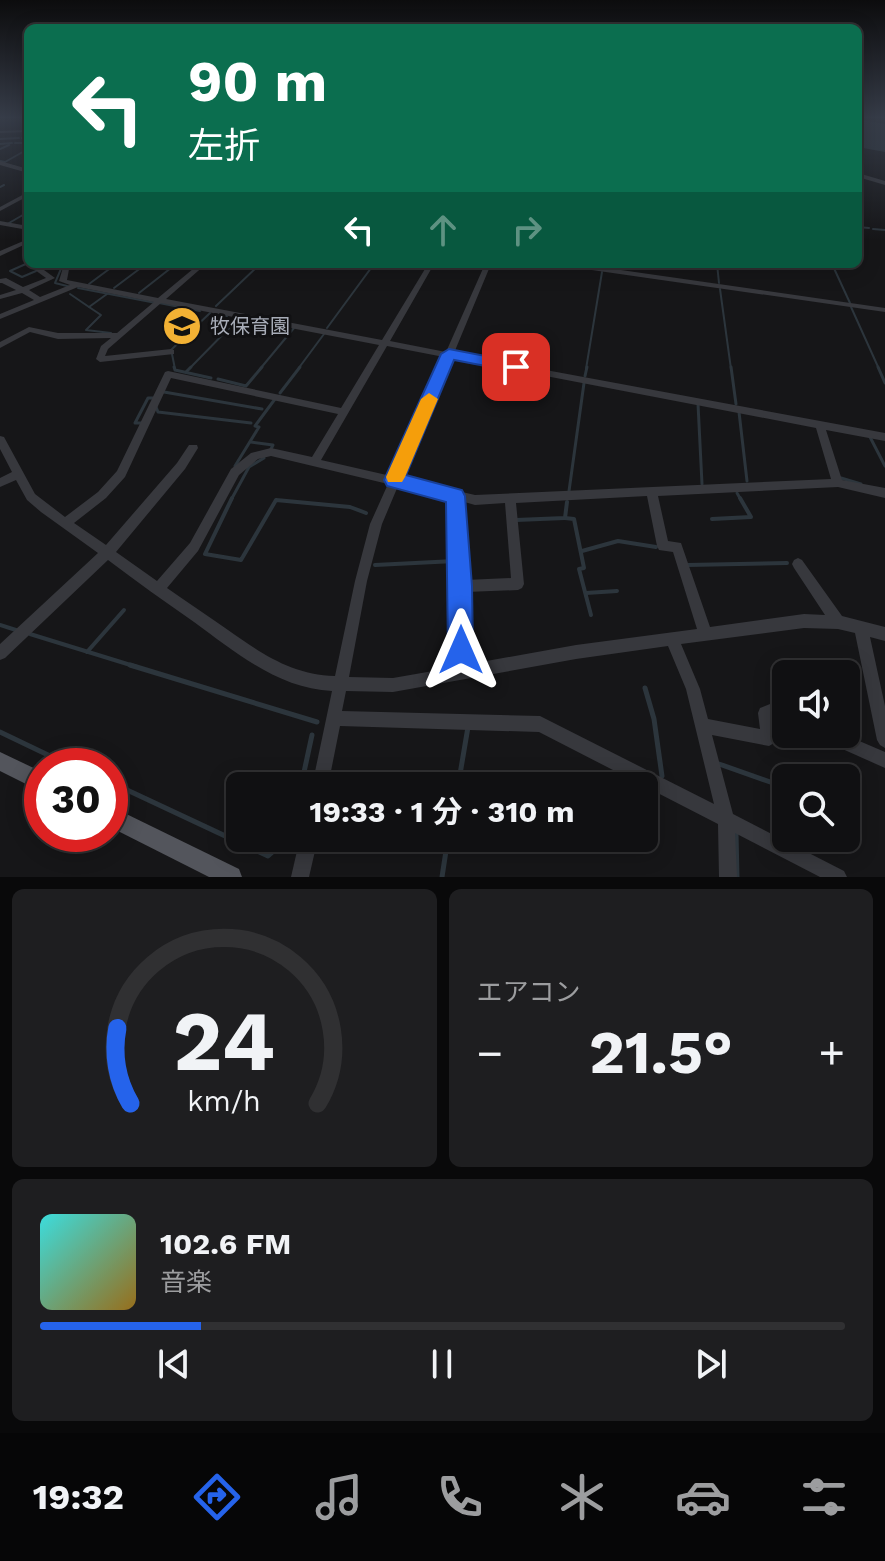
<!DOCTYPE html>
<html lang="ja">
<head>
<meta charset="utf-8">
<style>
	body { margin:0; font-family:"Work Sans","Noto Sans JP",sans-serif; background:#1e1e20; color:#f1f3f6; height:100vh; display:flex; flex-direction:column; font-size:30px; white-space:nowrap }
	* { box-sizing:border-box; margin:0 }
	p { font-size:26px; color:#9c9d9f }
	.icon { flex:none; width:44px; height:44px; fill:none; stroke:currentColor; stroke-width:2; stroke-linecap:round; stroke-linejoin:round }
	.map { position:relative; height:877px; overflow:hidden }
	.panel { display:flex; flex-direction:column; gap:12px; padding:12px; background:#09090a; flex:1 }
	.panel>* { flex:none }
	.hud { position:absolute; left:24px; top:24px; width:838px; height:244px; border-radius:12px; box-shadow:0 4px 20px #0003,0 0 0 2px #303032; background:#0b6e4f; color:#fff; overflow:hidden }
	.controls { position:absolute; left:772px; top:660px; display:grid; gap:16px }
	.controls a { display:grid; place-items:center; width:88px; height:88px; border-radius:12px; background:#101012; box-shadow:0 4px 20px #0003,0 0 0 2px #303032; font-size:40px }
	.speed { position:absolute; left:24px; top:748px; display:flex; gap:16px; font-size:40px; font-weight:700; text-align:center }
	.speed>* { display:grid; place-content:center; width:104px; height:104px; border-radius:50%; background:#101012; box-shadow:0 4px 20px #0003,0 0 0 2px #303032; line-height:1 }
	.speed .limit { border:12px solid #d22; background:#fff; color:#111 }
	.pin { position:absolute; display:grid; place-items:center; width:68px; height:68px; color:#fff; margin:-34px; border-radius:16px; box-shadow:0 4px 12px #0006 }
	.me { position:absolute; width:88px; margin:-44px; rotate:0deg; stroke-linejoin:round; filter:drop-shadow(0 0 6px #0008) }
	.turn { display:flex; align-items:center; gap:28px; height:168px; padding:0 32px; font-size:36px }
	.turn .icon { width:104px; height:104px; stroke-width:2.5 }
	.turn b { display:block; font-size:56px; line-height:68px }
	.lanes { display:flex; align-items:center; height:76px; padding:0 32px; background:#0003; justify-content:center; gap:40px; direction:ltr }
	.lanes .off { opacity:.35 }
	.big { font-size:60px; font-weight:700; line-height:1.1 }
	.panel .card { flex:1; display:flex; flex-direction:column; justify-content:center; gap:12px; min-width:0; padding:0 28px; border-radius:12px; background:#1e1e20 }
	.panel .dial { align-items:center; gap:0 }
	.dial svg { height:208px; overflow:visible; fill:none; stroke:#303032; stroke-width:7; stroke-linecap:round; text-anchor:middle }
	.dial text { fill:#f1f3f6; stroke:none }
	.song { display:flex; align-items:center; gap:24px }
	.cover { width:96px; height:96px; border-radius:12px; background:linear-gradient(135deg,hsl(180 70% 55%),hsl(40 70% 35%)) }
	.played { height:8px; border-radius:4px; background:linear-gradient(90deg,#2563eb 20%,#303032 20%) }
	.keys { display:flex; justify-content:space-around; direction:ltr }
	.heat { display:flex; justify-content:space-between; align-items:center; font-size:44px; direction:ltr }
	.panel .tiles { flex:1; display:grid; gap:12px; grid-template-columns:1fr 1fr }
	.card:last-child { grid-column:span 2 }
	.trip { position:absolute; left:226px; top:772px; width:432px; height:80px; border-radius:12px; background:#101012; box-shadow:0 4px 20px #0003,0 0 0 2px #303032; font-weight:700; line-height:80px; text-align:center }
	.tabs { display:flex; height:128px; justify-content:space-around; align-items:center; background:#060607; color:#9c9d9f }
	.tabs .icon { width:56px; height:56px }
	.tabs .active { color:#2563eb }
	.tabs b { font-size:36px; color:#f1f3f6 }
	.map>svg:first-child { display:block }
	.water { fill:#2c353c }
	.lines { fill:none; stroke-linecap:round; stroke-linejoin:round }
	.stream-far3 { stroke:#2c353c; stroke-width:2 }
	.stream-far2 { stroke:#2c353c; stroke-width:3 }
	.stream-far1 { stroke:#2c353c; stroke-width:4 }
	.stream { stroke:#2c353c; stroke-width:5 }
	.minor { fill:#37383d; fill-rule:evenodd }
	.major { fill:#53555c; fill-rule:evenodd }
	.route { fill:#2563eb; stroke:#184099; stroke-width:2 }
	.slow { fill:#f59e0b }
	.labels { text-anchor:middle; stroke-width:6; stroke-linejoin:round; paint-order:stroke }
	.far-poi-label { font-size:20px; fill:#a8adb8; stroke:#111113; text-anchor:start }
</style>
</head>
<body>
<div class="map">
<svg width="885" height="877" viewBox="0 0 885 877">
	<rect width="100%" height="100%" fill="#161618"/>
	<path class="water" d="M858,119l27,5v28l-27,-5z"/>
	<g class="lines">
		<g class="stream-far3">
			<path d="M22,138h6"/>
			<path d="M0,139l19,-1"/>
			<path d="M15,143h13"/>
			<path d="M0,144l12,-1"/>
			<path d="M0,149l9,-4"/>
			<path d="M0,161l5,1 23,-13"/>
			<path d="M0,187l4,-2"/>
			<path d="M9,223l19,-11"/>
			<path d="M858,227l11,1"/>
			<path d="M873,229l12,1"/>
			<path d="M28,263l-18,8 12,6 14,-6"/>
			<path d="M63,264l-8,19 16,4"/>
			<path d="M717,264l2,19"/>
			<path d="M832,264l18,39"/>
			<path d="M89,284l27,-20"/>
			<path d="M78,288l78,15"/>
			<path d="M114,288l32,-24"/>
			<path d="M720,289l11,80"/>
			<path d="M139,293l37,-29"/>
			<path d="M70,294l19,13"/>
			<path d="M107,294l-18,13 12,8 -15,15 25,3"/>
			<path d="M159,303l41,8"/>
			<path d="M216,306l44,-42"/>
			<path d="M851,307l28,62"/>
			<path d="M214,313l13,3"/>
			<path d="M327,328l47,-64"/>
			<path d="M171,350l39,-37"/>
			<path d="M172,354l3,15"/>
			<path d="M501,367l6,2"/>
			<path d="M189,369l50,-51"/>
			<path d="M260,369l34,-41"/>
			<path d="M298,369l26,-35"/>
			<path d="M586,369l16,-97"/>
		</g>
		<g class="stream-far2">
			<path d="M174,367l1,3 36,8"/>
			<path d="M501,367l11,3"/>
			<path d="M731,367l5,37"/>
			<path d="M878,367l7,16"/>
			<path d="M518,371l29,5"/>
			<path d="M186,372l5,-5"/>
			<path d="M585,376l2,-9"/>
			<path d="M218,379l28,7 16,-19"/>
			<path d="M164,392l98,17"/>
			<path d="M280,393l20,-26"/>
			<path d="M698,404l4,80"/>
			<path d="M156,407l2,5 93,11"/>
			<path d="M739,412l8,69"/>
			<path d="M141,423h-6l13,-25h5"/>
			<path d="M870,437l15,29"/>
			<path d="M251,442l22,3 -2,4"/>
			<path d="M235,466l24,-39 -4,-1 20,-27"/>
			<path d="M841,478l20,6"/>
			<path d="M569,491l15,-108"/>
			<path d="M737,493l4,7"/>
			<path d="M231,500l18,-33 15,-9"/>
		</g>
		<g class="stream-far1">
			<path d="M232,498l-27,56 36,6 35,-60 74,7 16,6"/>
			<path d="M565,518l9,1 10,49 -5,1 12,46"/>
			<path d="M712,519l39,-2 -11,-19"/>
			<path d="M516,520l49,-2 2,-16"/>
			<path d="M582,551l36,-10 38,6"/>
			<path d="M375,565l80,-4"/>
			<path d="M687,565l100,-2"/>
			<path d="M586,593l31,-2"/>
			<path d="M0,625l19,6"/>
			<path d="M30,634l107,33"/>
			<path d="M87,652l37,-42"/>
		</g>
		<g class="stream">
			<path d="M130,665l187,57"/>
			<path d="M645,688l9,31 8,57"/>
			<path d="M0,732l71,34"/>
			<path d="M719,764l57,20"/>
			<path d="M110,782l158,74 20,-18"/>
			<path d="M301,786l11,-51"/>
			<path d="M458,786l10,-59"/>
			<path d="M736,833l1,44"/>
			<path d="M442,877l6,-39"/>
		</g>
		<g class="minor">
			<path d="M28,130v2l-28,1v-2z"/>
			<path d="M0,161l28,8v4l-28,-8z"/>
			<path d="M858,173l27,8v4l-27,-8z"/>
			<path d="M28,192v4l-28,15v-4z"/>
			<path d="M0,221l28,5v4l-28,-5z"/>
			<path d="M28,239v4l-28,13v-5z"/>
			<path d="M42,264l9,1v2l-7,3 11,8 -26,12 11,7 30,-12 -11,-4 5,-17h6l-3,16 91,18 41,-34h7l-40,35 216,41 46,-76h6l-44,77 56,11 39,-88h6l-37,89 431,80v8l-59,-11 16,50 43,8v10l-47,-11 -180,9 10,45 13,2 29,84 94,-13 21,1 -31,-47 -2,-4 2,-4 4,-2 4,2 40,56 43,11v14l-15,-4 15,69v42l-5,-3 -3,-5 -22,-107 -17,-4 -34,-1 -123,16 19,45 8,30 52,10 -2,-16 2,-5 10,-4 16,6v15l-12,-5 3,18 -3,5 -5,3 -57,-11 21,79 111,57 3,6h-27l-85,-44 2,44h-18l-1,-53 -179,-92 -199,-6 -12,60h-16l20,-95c-53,-2 -97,-39 -138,-69 -29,-20 -58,-41 -86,-62l-103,98 -5,2v-16l98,-91 -57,-41 -14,-12 -11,-20 -16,7v-9l12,-6 -12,-23v-13l4,1 31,57 30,23 33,-25 19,-21 48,-99 3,-1 173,37 38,-63 -218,-42 -53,46 -3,7 66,-7 3,1v4l-74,8 -4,-3 5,-13 10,-8 -53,1 -28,-7 -30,16v-6l29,-15 29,6h59l37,-31 -76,-15 -78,32v-5l34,-14 -12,-7 -22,6v-4l16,-5 -14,-7h-2v-4l6,-1 17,9 23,-9 -11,-8 8,-4zM387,346l57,11 -53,119 -70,-16zM452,358l364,70 15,51 -356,16 -74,-17zM171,378l167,36 -26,43 -41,-9 -20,5 -20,16 -41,74 -33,38 -41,-29 69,-83 13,-21 -1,-3h-8l-12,18 -71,82 -32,-22 32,-25 19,-21zM271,456l117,28 -18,40 -15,57 -20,95c-43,-1 -73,-22 -107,-46 -20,-14 -41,-28 -61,-42l31,-37 41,-76 19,-16zM398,486l52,13 6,168 -63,11 -44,-1 18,-96 15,-57zM647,496l10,50 2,4 14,2 24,77 -121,16 -106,19 -4,-72 52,-2 4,-2 2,-4 -8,-81zM461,501l14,4 30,-2 6,75 -46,2zM668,646l18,43 28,115 -174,-88 -198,-5 4,-20 47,1 183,-33z"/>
			<path d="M561,264h18l306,44v4l-321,-46z"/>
			<path d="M817,734h26l42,18v16l-65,-29z"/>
			<path d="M300,838h18l-9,39h-18z"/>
		</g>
		<g class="major">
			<path d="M0,752l42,20v20l-42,-21z"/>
			<path d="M110,806l129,63 3,8h-33l-99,-50z"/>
		</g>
	</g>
	<linearGradient id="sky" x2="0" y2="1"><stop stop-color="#0c0c0d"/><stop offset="0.49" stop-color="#363c48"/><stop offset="1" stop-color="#363c48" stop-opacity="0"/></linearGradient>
	<rect width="885" height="240" fill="url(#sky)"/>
	<path class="route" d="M449,349l67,13 8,5 -8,5 -62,-12 -48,115 56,15 3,6 7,90 1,64 -3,9 -9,4 -9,-4 -4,-9 -2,-148 -59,-16 -3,-6 57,-126z"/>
	<path class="slow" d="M429,393l9,6 -33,78 -3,5h-14l-2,-5 35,-78z"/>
	<defs>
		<symbol id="school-disc" viewBox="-11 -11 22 22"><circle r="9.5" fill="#f2b134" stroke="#111113"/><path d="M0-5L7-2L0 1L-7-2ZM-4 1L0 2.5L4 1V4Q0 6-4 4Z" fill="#111"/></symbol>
	</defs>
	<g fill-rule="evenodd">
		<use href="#school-disc" x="160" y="304" width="44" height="44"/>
	</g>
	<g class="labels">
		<g class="far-poi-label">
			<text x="210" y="333">牧保育園</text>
		</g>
	</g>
</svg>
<div class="controls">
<a><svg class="icon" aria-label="sound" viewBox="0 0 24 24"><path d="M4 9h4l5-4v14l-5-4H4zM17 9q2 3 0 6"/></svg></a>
<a><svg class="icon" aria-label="search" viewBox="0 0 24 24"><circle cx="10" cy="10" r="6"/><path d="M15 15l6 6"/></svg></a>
</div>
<div class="speed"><div class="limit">30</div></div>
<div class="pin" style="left:516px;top:367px;background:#d93025"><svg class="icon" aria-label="arrive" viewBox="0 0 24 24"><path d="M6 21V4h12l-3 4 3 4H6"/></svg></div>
<svg class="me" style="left:461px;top:650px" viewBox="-20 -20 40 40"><path d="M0-17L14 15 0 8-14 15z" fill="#2563eb" stroke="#fff" stroke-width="4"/></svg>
<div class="trip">19:33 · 1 分 · 310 m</div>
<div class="hud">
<div class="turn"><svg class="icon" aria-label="left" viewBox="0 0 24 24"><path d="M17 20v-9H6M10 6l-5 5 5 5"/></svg><div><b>90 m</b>左折</div></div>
<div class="lanes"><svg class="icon" aria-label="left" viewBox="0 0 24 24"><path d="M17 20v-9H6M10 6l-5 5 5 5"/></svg><svg class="icon off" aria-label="ahead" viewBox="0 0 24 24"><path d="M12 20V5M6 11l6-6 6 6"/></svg><svg class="icon off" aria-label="right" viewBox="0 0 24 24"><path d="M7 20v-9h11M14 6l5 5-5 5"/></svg></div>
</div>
</div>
<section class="panel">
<div class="tiles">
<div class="card dial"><svg viewBox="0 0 100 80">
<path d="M14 69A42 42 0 1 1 86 69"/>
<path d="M14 69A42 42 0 0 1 9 40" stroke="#2563eb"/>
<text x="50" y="56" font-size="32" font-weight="700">24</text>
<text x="50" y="72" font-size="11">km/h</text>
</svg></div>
<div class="card"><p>エアコン</p>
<div class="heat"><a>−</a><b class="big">21.5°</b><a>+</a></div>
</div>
<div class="card">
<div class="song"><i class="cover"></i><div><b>102.6 FM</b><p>音楽</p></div></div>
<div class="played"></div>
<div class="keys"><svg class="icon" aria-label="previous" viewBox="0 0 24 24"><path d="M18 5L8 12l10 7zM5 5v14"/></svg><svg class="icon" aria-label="pause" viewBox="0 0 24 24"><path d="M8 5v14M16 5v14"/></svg><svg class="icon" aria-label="next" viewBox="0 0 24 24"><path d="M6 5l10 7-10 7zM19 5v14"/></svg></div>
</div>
</div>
</section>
<nav class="tabs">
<b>19:32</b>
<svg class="icon active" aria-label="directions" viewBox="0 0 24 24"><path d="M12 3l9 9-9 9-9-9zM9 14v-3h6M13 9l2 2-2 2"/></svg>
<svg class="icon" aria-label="music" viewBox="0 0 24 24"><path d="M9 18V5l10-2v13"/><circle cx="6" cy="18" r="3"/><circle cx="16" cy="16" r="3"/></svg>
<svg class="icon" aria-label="phone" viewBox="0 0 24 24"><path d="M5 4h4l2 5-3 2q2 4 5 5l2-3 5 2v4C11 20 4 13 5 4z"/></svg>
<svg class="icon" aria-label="climate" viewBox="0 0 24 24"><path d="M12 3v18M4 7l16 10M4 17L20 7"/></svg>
<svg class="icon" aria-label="car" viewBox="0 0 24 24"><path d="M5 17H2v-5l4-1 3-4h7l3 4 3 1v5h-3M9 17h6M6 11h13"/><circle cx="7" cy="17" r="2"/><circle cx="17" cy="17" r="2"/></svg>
<svg class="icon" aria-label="filters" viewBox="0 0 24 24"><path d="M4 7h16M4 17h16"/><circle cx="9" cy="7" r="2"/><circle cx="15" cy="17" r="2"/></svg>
</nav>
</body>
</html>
